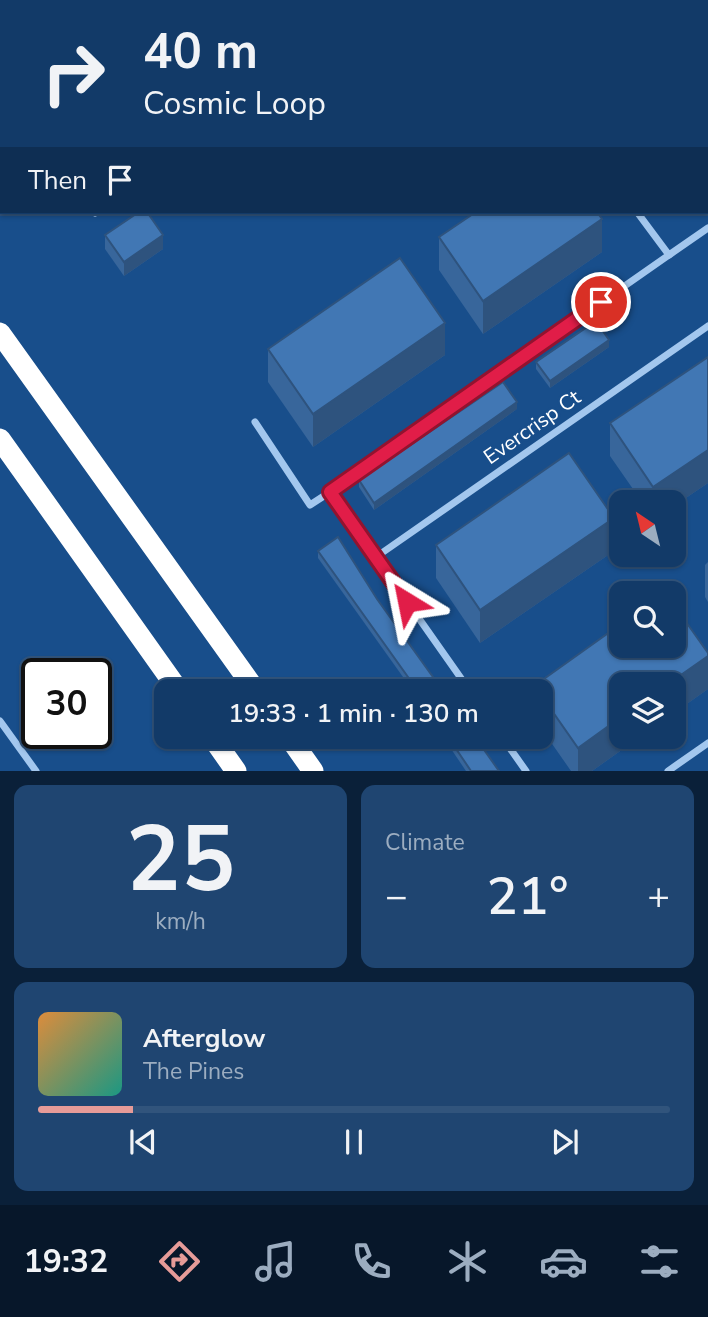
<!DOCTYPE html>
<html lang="en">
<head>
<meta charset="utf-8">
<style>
	body { margin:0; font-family:"Nunito Sans",sans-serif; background:#1f4571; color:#f1f3f6; height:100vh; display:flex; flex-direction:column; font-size:26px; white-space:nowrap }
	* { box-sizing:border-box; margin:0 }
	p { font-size:23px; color:#9cadc0 }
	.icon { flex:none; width:38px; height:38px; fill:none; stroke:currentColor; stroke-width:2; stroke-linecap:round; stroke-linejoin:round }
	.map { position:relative; height:771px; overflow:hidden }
	.sheet { display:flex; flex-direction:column; gap:14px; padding:14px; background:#0a2039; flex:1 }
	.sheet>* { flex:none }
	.guide { position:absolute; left:0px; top:0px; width:709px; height:214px; box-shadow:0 2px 5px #0004,0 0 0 2px #31547c; background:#123a68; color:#f1f3f6; overflow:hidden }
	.needle { width:46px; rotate:325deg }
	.tools { position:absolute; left:609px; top:490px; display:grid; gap:14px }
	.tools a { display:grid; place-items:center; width:77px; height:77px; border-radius:14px; background:#123a68; box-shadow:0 2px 5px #0004,0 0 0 2px #31547c; font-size:35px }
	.speed { position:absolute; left:21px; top:658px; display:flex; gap:14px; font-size:35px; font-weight:700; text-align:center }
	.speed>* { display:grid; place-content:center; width:91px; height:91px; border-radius:50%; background:#123a68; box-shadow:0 2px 5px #0004,0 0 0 2px #31547c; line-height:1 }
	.speed .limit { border:4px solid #111; border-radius:10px; background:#fff; color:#111 }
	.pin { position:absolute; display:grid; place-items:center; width:60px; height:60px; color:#fff; margin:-30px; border:4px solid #fff; border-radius:50%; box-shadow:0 2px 7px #0007 }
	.me { position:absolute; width:77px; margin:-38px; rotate:325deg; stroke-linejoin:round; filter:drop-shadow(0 0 5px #0008) }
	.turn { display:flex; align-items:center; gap:24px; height:147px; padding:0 28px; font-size:32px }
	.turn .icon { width:91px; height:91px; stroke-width:2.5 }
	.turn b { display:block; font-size:49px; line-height:60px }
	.then { display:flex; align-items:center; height:66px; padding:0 28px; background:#0003; gap:14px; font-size:26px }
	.big { font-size:52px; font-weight:600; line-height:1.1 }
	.sheet .card { flex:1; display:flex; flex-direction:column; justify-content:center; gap:10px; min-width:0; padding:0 24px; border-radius:14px; background:#1f4571 }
	.sheet .dial { align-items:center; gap:0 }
	.dial b { font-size:91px; line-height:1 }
	.song { display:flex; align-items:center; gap:21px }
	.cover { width:84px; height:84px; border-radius:10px; background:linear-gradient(135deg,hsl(30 70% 55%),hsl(170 70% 35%)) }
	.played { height:7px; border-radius:4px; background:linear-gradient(90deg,#e69b98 15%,#31547c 15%) }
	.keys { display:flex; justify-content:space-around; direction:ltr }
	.heat { display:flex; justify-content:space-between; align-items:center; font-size:38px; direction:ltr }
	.sheet .tiles { flex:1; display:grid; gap:14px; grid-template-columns:1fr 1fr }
	.card:last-child { grid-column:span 2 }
	.trip { position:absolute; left:154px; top:679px; width:399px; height:70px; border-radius:14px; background:#123a68; box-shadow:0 2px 5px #0004,0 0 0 2px #31547c; font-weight:600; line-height:70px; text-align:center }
	.dock { display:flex; height:112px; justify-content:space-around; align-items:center; background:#07172a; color:#9cadc0 }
	.dock .icon { width:49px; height:49px }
	.dock .on { color:#e69b98 }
	.dock b { font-size:32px; color:#f1f3f6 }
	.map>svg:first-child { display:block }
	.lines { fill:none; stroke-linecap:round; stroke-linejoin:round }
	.street { stroke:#a3c7ee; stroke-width:7 }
	.highway { stroke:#fff; stroke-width:21 }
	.wall { fill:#38669b }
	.shaded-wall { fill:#2e537e }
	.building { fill:#4177b4; stroke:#2e537e; stroke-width:2 }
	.route-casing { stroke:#92132f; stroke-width:18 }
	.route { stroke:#e11d48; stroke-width:12 }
	.labels { text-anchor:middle; stroke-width:5; stroke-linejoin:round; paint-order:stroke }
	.street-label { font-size:21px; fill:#fff; stroke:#184e8b }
</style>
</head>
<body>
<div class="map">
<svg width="708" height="771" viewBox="0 0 708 771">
	<rect width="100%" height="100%" fill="#184e8b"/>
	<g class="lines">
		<g class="street">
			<path d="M392,2l2,-2"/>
			<path d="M637,212l32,43 39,-27"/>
			<path d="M95,213l2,-1"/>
			<path d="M255,422l55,83 20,-13"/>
			<path d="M376,557l332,-231"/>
			<path d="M470,691l-140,-199 339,-237"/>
			<path d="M0,721l36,50"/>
			<path d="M502,737l24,34"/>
			<path d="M668,771l40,-28"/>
		</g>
		<g class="highway">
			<path d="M0,333l256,358"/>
			<path d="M0,439l179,252"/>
			<path d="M212,737l24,34"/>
			<path d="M289,737l24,34"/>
		</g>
	</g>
	<g class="wall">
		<path d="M105,235l58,14 -39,27 -19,-27z"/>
		<path d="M439,237l163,15 -119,82 -44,-64z"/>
		<path d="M609,347l-59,41 -14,-19v-7z"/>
		<path d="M268,349l177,6 -132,92 -45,-65z"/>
		<path d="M708,357v126l-34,23v-4h-32l-32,-46v-33z"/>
		<path d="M517,409l-143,101 -15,-23v-7z"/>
		<path d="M436,545l178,6 -134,92 -44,-65z"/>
		<path d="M318,551l59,48 66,92h-30l-95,-133z"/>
		<path d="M708,562v40l-3,-5v-32z"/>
		<path d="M674,605l34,48v36l-34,24v-29h-53v53h19l-48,34h-21l-30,-43v-37h-7v-5l87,-62v22h53z"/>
		<path d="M443,737h32l24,34h-33z"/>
	</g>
	<g class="shaded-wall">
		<path d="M707,147h1v32l-1,1z"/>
		<path d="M602,219v33l-119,82v-33z"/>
		<path d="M163,235v14l-39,27v-14z"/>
		<path d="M445,323v32l-132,92v-33z"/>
		<path d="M609,340v7l-59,41v-7z"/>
		<path d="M517,402v7l-143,101v-7z"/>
		<path d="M708,450v33l-34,23v-4h-21v-15z"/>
		<path d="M614,518v33l-134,92v-33z"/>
		<path d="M708,656v33l-34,24v-29h-6z"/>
		<path d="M621,717v20h19l-48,34h-14v-23z"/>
	</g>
	<g class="building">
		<path d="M121,0h20l2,2h-24z"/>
		<path d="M708,51v96h-1v-95z"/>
		<path d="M139,212h8l16,23 -39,27 -19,-27z"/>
		<path d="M476,212h121l5,7 -119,82 -44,-64z"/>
		<path d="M400,258l45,65 -132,91 -45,-65z"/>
		<path d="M596,321l13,19 -59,41 -14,-19z"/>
		<path d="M708,357v93l-55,37 -43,-64z"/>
		<path d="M503,382l14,20 -143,101 -15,-23z"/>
		<path d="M569,453l45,65 -134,92 -44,-65z"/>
		<path d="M338,537l39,62 66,92h-25l-100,-140z"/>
		<path d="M674,605l34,48v3l-40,28h-47v33l-43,31 -37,-53v-4h-3l-4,-5 87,-62v22h53z"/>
		<path d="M448,737h27l24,34h-28z"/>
	</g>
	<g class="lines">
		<defs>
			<path id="route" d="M407,602l-77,-110 271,-190"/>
		</defs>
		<use href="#route" class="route-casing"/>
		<use href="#route" class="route"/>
	</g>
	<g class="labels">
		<g class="street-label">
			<text transform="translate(532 427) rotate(-35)" y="7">Evercrisp Ct</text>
		</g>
	</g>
</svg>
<div class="tools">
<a><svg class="needle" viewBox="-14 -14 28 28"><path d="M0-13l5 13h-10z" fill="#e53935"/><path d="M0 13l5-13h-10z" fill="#9cadc0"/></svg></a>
<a><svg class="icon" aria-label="search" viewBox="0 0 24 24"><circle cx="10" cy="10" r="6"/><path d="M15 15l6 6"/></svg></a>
<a><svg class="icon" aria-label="layers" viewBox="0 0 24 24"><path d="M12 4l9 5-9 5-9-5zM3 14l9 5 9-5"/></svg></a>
</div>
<div class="speed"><div class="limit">30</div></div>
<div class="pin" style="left:601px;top:302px;background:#d93025"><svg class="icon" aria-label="arrive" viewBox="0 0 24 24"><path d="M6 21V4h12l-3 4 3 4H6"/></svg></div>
<svg class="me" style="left:407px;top:602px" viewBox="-20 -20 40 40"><path d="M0-17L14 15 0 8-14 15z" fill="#e11d48" stroke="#fff" stroke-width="4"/></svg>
<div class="trip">19:33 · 1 min · 130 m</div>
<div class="guide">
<div class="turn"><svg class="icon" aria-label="right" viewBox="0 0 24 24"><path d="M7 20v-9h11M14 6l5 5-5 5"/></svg><div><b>40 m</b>Cosmic Loop</div></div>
<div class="then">Then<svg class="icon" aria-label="arrive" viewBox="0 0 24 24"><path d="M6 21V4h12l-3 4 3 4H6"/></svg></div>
</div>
</div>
<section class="sheet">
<div class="tiles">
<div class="card dial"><b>25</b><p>km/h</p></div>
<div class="card"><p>Climate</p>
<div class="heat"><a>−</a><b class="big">21°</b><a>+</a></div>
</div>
<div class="card">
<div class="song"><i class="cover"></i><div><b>Afterglow</b><p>The Pines</p></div></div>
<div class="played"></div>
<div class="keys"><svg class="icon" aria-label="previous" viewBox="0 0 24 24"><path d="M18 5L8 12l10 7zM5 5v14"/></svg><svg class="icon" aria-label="pause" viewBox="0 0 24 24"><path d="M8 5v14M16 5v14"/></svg><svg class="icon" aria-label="next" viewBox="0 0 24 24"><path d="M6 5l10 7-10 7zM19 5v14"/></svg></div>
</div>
</div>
</section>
<nav class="dock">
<b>19:32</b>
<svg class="icon on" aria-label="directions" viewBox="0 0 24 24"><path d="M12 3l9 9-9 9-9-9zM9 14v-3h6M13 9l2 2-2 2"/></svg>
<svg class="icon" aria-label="music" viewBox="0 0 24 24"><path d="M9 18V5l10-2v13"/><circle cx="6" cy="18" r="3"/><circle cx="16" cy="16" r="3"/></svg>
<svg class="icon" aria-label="phone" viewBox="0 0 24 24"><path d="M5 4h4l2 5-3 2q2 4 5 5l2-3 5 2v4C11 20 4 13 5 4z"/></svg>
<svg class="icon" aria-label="climate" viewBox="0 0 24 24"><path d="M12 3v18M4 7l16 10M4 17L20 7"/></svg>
<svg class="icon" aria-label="car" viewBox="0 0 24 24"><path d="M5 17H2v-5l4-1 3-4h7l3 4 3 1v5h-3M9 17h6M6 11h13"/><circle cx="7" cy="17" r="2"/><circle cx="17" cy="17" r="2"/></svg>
<svg class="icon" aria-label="filters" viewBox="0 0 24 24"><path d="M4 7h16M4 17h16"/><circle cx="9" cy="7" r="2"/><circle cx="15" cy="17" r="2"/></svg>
</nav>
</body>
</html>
